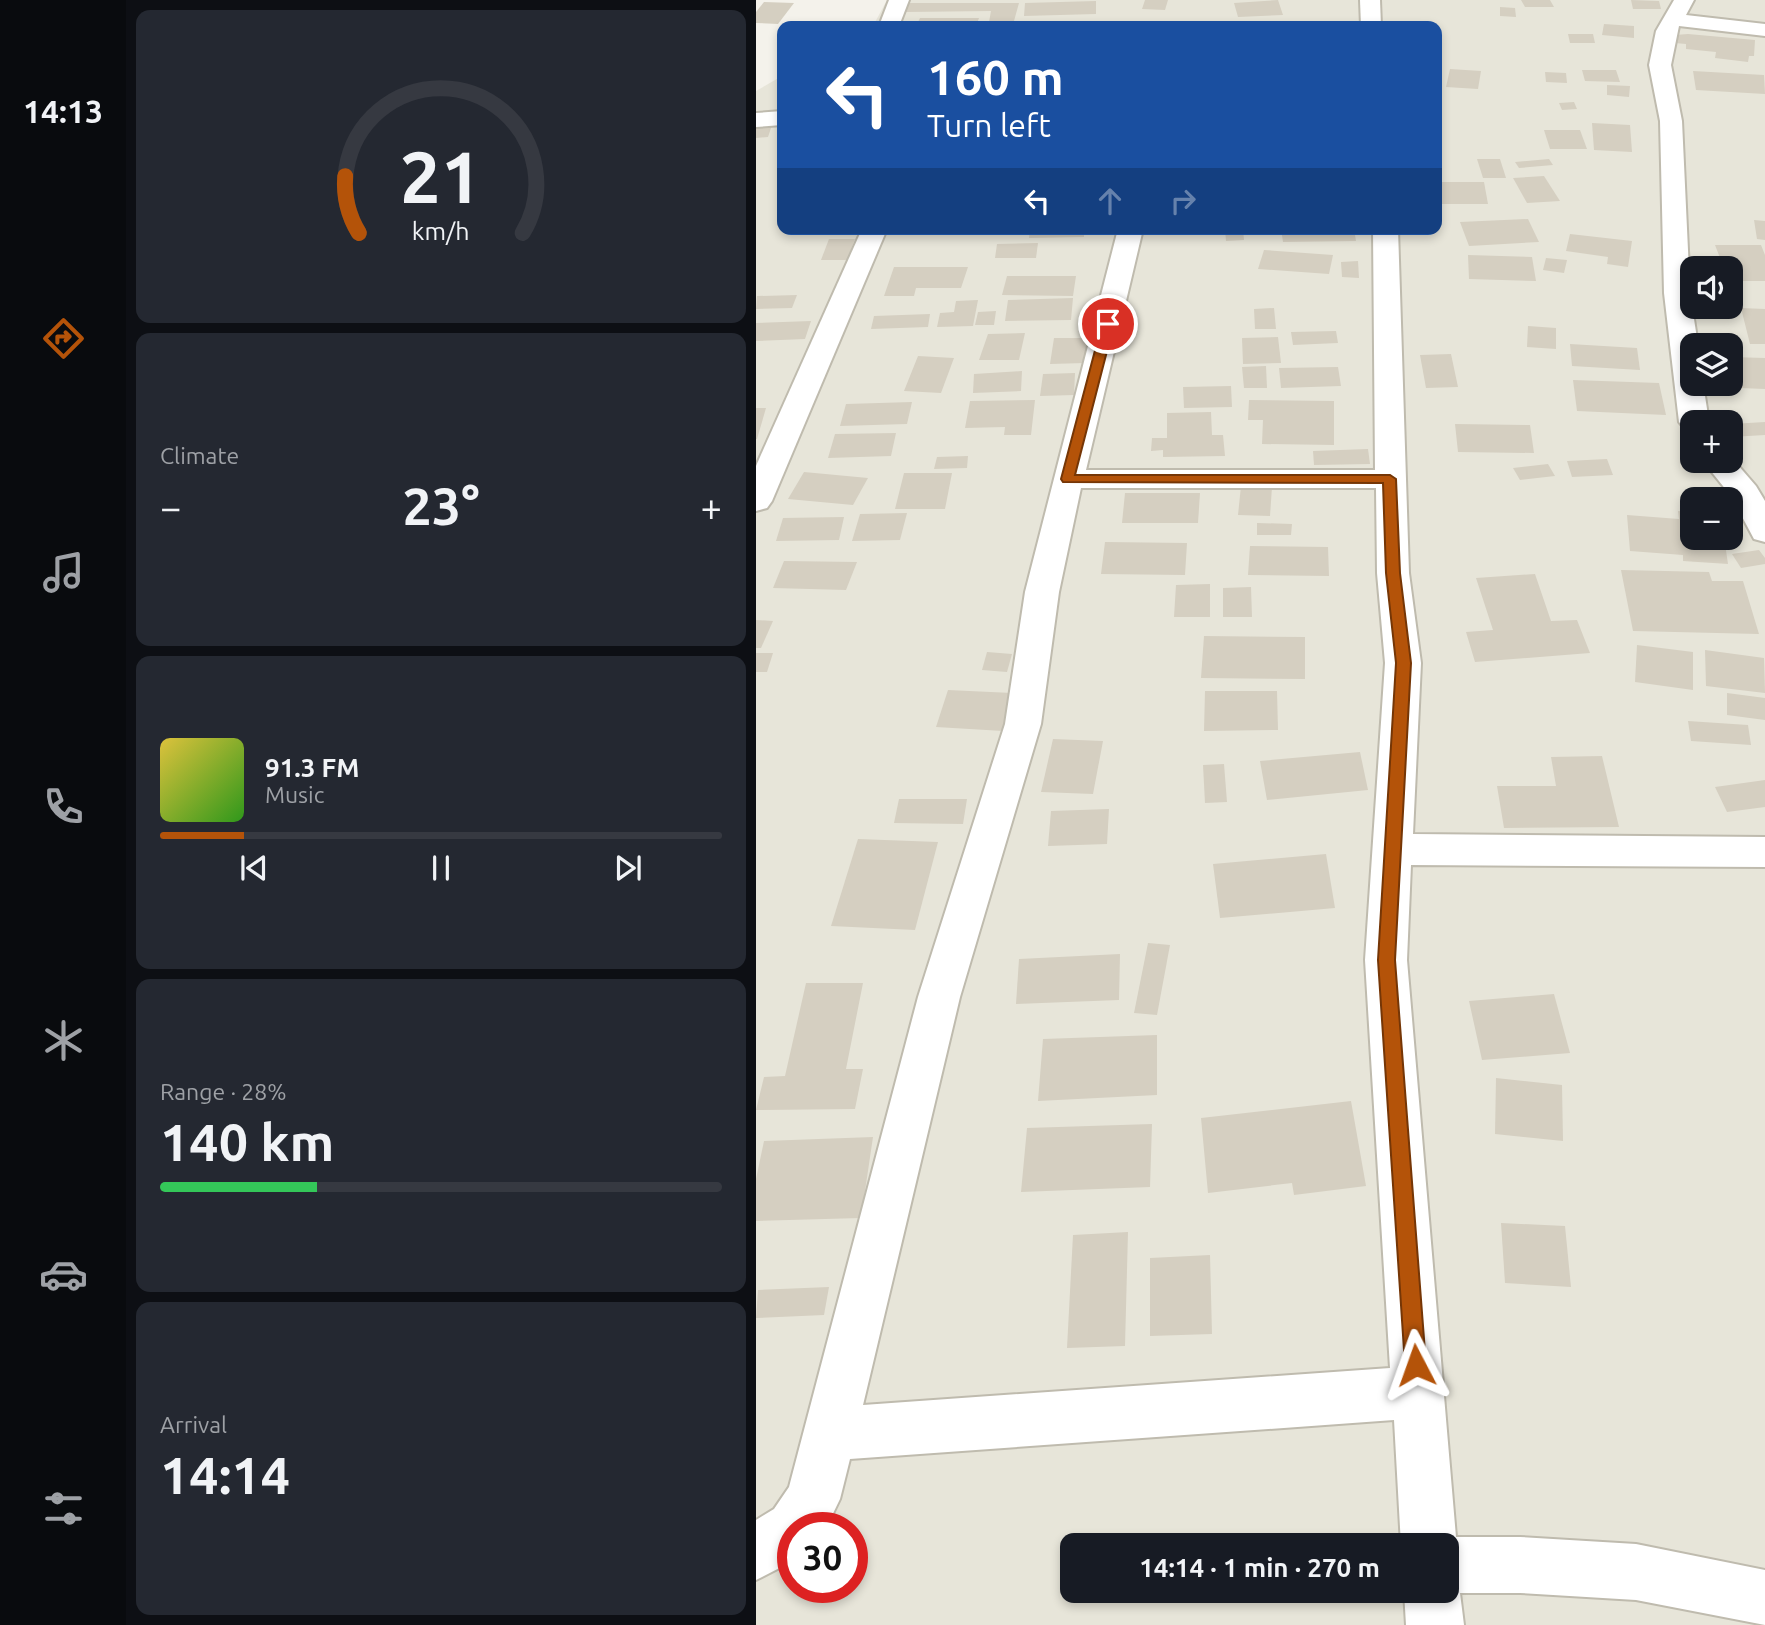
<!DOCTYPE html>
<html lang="en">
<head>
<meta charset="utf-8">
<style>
	body { margin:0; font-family:Ubuntu,sans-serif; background:#242831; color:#f1f3f6; height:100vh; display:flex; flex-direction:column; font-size:26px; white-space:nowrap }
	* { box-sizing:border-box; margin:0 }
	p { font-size:23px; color:#9ea1a6 }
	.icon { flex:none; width:38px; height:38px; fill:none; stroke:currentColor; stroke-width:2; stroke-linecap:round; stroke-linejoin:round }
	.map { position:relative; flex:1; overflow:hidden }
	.panel { display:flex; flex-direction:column; gap:10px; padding:10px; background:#0d0f14; width:630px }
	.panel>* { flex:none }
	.banner { position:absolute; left:21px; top:21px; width:665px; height:214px; border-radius:14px; box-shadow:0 4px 10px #0003; background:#1a4fa0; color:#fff; overflow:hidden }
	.buttons { position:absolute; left:924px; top:256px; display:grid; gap:14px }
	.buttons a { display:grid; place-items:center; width:63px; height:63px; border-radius:14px; background:#171b24; box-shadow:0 4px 10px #0003; font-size:35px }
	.speed { position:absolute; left:21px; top:1512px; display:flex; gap:14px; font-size:35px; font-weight:700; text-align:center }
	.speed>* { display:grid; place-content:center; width:91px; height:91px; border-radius:50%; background:#171b24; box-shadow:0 4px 10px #0003; line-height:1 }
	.speed .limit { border:10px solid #d22; background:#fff; color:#111 }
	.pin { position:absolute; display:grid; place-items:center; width:60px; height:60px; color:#fff; margin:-30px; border:4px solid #fff; border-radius:50%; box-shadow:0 2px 7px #0007 }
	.me { position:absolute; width:77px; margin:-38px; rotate:356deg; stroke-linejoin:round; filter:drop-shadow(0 0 5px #0008) }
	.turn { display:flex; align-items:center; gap:24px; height:147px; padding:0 35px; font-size:32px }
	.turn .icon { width:91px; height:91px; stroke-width:2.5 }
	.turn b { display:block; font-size:49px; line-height:60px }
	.lanes { display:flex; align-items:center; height:66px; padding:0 35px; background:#0003; justify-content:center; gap:35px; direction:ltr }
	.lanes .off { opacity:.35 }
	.big { font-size:52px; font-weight:700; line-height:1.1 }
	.panel .tile { flex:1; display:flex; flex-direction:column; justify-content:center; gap:10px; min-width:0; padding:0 24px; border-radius:14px; background:#242831 }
	.panel .dial { align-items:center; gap:0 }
	.dial svg { height:182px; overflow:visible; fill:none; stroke:#363941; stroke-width:7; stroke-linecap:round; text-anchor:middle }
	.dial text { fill:#f1f3f6; stroke:none }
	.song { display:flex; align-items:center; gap:21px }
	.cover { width:84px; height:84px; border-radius:10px; background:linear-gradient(135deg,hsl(50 70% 55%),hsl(110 70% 35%)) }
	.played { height:7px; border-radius:4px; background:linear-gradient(90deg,#b45309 15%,#363941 15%) }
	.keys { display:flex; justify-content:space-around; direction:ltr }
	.heat { display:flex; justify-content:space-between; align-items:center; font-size:38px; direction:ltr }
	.charge { height:10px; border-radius:5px; background:linear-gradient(90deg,#34c759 28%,#363941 0) }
	.trip { position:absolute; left:304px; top:1533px; width:399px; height:70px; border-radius:14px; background:#171b24; box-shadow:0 4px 10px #0003; font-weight:700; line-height:70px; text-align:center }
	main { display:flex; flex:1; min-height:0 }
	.tabs { display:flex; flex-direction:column; width:126px; justify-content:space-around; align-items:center; background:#090b0e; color:#9ea1a6 }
	.tabs .icon { width:49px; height:49px }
	.tabs .current { color:#b45309 }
	.tabs b { font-size:32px; color:#f1f3f6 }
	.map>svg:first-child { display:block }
	.residential { fill:#e7e5d9; fill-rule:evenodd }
	.building { fill:#d5cfc1 }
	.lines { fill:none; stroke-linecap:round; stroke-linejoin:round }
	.street-casing { stroke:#bfbbae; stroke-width:4 }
	.street { fill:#fff; fill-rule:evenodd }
	.route { fill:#b45309; stroke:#753606; stroke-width:2 }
</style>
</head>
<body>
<main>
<nav class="tabs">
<b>14:13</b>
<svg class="icon current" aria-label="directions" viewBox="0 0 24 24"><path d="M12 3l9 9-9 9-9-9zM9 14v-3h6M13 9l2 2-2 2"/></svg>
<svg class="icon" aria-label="music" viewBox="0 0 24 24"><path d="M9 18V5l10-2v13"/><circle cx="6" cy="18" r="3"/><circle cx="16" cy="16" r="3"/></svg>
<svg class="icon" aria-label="phone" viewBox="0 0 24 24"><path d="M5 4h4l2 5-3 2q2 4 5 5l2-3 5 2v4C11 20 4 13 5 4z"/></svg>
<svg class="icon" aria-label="climate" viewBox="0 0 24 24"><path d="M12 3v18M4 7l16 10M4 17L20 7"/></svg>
<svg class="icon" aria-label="car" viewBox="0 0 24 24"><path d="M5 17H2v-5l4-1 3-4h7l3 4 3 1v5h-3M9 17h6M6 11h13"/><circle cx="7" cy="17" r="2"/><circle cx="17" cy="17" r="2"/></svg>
<svg class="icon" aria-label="filters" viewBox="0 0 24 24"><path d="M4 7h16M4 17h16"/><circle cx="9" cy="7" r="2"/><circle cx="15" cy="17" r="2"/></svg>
</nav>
<section class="panel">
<div class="tile dial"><svg viewBox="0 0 100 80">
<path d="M14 69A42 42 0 1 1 86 69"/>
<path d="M14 69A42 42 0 0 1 8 44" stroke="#b45309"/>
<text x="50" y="56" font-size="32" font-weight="700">21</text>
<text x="50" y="72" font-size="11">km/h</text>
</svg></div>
<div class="tile"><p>Climate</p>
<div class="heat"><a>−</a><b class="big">23°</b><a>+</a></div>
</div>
<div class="tile">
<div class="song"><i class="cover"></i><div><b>91.3 FM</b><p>Music</p></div></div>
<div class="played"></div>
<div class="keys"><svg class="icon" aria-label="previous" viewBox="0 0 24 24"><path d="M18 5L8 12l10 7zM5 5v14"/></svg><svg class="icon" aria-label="pause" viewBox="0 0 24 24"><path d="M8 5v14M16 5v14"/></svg><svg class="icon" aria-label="next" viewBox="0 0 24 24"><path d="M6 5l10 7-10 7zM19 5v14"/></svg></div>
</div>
<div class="tile"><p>Range · 28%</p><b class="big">140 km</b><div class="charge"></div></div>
<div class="tile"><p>Arrival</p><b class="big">14:14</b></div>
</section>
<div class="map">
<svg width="1009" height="1625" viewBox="0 0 1009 1625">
	<rect width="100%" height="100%" fill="#f4f2eb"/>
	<path class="residential" d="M131,0h878v1625h-1009v-1534l26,-15v153h655v-203h-564zM936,268h39v38h-39zM936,345h39v38h-39zM936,422h39v38h-39zM936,499h39v38h-39zM37,1528h59v59h-59zM317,1545h374v46h-374z"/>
	<g class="building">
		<path d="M389,0h23l-3,10 -23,-1z"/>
		<path d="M522,0l5,15 -45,2 -4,-14z"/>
		<path d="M765,0h29l4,7h-29z"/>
		<path d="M875,0l28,1 2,8h-28z"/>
		<path d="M340,1v13l-72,2 1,-13z"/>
		<path d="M8,2l30,1 -16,21 -22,-1v-11z"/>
		<path d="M153,3h110l-5,18 -25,1 2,-11 -86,1z"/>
		<path d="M744,7l15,1 1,9 -16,-1z"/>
		<path d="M164,18h59l-3,8h-60z"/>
		<path d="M848,24l30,2v12l-32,-3z"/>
		<path d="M812,34h25l2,9h-25z"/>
		<path d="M932,34l67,6 -1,16h-5l-1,6 -33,-4 1,-6 -30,-3v-5l-11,-1v-8z"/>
		<path d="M694,69l31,2 -3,18 -32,-2z"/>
		<path d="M826,70h34l4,12 -35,-1z"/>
		<path d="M937,71l71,4 1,19 -69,-4z"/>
		<path d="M789,72l21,1 1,10 -21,-1z"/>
		<path d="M851,85l23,1 -1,11 -22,-2z"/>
		<path d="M818,102l3,7 -15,1 -3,-7z"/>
		<path d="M17,122l-5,15 -12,1v-15z"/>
		<path d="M836,123l38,2 2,27 -38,-2z"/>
		<path d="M788,130h36l7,19h-37z"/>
		<path d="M721,159h23l6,19h-23z"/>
		<path d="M793,159l4,6 -34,3 -4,-6z"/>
		<path d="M788,176l16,25 -33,2 -14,-25z"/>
		<path d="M681,182h47l4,22h-51z"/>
		<path d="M772,219l11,23 -70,4 -9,-24z"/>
		<path d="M998,220l11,1v19l-8,-1z"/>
		<path d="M165,229h57v3l-58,1z"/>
		<path d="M274,229h54v8l-55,1z"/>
		<path d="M469,229h18l1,11 -18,1z"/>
		<path d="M525,229h73l2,12 -73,1z"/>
		<path d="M814,234l62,7 -4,26 -21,-3 1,-7 -42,-6z"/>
		<path d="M73,239h26l-8,21h-26z"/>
		<path d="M282,243l-2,15h-41l2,-14z"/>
		<path d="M959,245h46l4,10v26h-34v-13h-7z"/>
		<path d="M508,250l69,5 -4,19 -71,-5z"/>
		<path d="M712,255l64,2 4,24 -67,-2z"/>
		<path d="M790,258l21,2 -3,13 -21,-3z"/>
		<path d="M602,261l1,17 -17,-1 -1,-15z"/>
		<path d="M138,267h74l-7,21h-45l-2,8h-30z"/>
		<path d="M251,276h69l-3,20 -71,-1z"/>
		<path d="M41,295l-5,13 -36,1 1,-13z"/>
		<path d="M317,298l-2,22 -66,1 3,-21z"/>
		<path d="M222,300l-5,26 -36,1 3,-14 14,-1 2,-11z"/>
		<path d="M518,308l2,21h-21l-1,-20z"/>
		<path d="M985,308l24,1v35h-15z"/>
		<path d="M240,311l-2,14h-19l3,-13z"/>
		<path d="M174,314l-2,13 -57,2 3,-13z"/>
		<path d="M55,321l-6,18 -49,2v-18z"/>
		<path d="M772,326l28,2v21l-29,-2z"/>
		<path d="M580,331l2,12 -45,2 -2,-13z"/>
		<path d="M269,333l-6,27h-40l9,-26z"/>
		<path d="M522,337l3,26 -38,1 -1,-26z"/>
		<path d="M298,338h33l-2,25 -35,1z"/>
		<path d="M814,344l67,4 3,22 -68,-4z"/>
		<path d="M695,354l7,33 -32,1 -6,-33z"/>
		<path d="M162,356l36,2 -13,35 -37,-2z"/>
		<path d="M975,357l34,1v31l-25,-1z"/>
		<path d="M510,366l1,22h-23l-2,-21z"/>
		<path d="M582,367l3,19 -60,2 -2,-20z"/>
		<path d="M266,371l-1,20 -48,2 1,-19z"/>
		<path d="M319,373l-1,22 -34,1 3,-22z"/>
		<path d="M817,380l86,3 7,32 -89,-4z"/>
		<path d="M475,386l1,21 -48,1 -1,-21z"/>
		<path d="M279,400l-4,35h-27l1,-8 -40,1 5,-27z"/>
		<path d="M493,400l85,1v44l-72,-1 1,-24h-15z"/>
		<path d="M156,402l-5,22 -67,2 6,-22z"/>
		<path d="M0,408h10l-9,31h-1z"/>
		<path d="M455,412l1,23h11l2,21 -62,1v-7l-12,1 1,-13h15v-25z"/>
		<path d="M1009,422v13l-34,2v-13z"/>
		<path d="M699,424l75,1 4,28 -76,-1z"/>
		<path d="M140,433l-5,23 -63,2 7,-24z"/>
		<path d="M612,449l2,15 -56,1 -1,-14z"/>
		<path d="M212,456l-1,12 -33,1 3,-12z"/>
		<path d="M851,459l6,16 -41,2 -5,-16z"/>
		<path d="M792,464l7,12 -35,4 -7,-12z"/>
		<path d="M48,472l64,6 -15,27 -65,-6z"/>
		<path d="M148,473h48l-7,36h-50z"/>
		<path d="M485,486l31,1 -2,29 -32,-1z"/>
		<path d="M369,493h75l-2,30h-76z"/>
		<path d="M922,511l14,1v25h32l4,27 -45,-3v-6l-53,-4 -3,-36 52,4z"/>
		<path d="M151,513l-7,27 -48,1 8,-27z"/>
		<path d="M88,517l-5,23 -63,1 7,-23z"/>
		<path d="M501,523l35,1 -1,11h-34z"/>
		<path d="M349,542l82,1 -2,32 -84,-1z"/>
		<path d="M494,546l78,1 1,29 -81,-1z"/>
		<path d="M1003,550l6,8v6l-24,4 -9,-14z"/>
		<path d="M28,561l73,1 -11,28 -73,-2z"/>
		<path d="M865,570l88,2 3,9h31l16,53 -126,-3z"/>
		<path d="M779,574l16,47 26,-1 13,33 -115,9 -9,-30 27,-2 -17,-52z"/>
		<path d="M454,584v33h-36l2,-32z"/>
		<path d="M495,587l1,30h-29v-29z"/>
		<path d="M0,620l17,1 -12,27h-5z"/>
		<path d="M448,636l101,1v42l-104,-1z"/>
		<path d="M881,645l56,7v38l-58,-8z"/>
		<path d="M949,650l59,8 1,35 -59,-7z"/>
		<path d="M231,652l25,2 -5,18 -25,-2z"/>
		<path d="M0,653h17l-6,19h-11z"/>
		<path d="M192,690l64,3 -9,38 -67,-4z"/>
		<path d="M449,691h72l1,39 -74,1z"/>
		<path d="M971,693l38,5v22l-38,-5z"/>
		<path d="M932,721l60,4 3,20 -60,-4z"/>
		<path d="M297,739l50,2 -10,53 -52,-2z"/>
		<path d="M604,752l8,38 -101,10 -7,-39z"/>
		<path d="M846,756l17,71 -115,1 -7,-42h59l-5,-29z"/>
		<path d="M468,764l3,38 -22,1 -2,-38z"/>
		<path d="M1009,780v27l-38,5 -12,-25z"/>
		<path d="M143,799h68l-4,25 -69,-1z"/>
		<path d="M353,809l-2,35 -59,2 3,-35z"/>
		<path d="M102,839l80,3 -23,88 -84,-4z"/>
		<path d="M570,854l9,54 -115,10 -7,-54z"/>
		<path d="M392,943l22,2 -13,70 -23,-2z"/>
		<path d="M364,954l-1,46 -103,4 3,-45z"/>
		<path d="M50,983h57l-17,86h17l-8,40 -99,1 8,-33 21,-1z"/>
		<path d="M798,994l16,59 -88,7 -13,-59z"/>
		<path d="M401,1035v60l-119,6 5,-62z"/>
		<path d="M740,1078l66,7 1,56 -68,-7z"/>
		<path d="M595,1101l15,85 -72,9 -2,-12 -84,10 -7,-75z"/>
		<path d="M396,1124l-2,63 -129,5 6,-64z"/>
		<path d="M117,1137l-12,81 -105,3v-42l8,-38z"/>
		<path d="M745,1223l64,3 6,61 -66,-4z"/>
		<path d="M372,1232l-3,114 -58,2 6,-113z"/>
		<path d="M454,1255l2,79 -62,2v-78z"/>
		<path d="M73,1287l-5,28 -68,3 2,-28z"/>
	</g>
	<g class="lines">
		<defs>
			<g id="street">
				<path d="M133,0h20l-10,26h-20z"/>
				<path d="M604,0h20l1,26h-20z"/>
				<path d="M918,0h20l-8,15 79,9v12l-86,-10 -8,39 11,56 8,172 8,52h-6v38h11l6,39h-17v8l-8,-2 -5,-6 -15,-129 -4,-172 -11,-56 7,-34z"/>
				<path d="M26,111v14l-26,2v-14z"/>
				<path d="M106,229h25l-115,272 -5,7 -11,3v-45z"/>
				<path d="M362,229h25l-57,241h289l-2,-241h25l11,344 12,90 -8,171 352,3v30l-354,-2 -4,95 49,577h64l116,7 129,26v55l-129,-25 -116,-7h-60l4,32h-58l-2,-34h43v-46h-46l-7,-125 -544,39 -10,40 -14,29h-33v33l-37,19v-60l18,-11 15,-22 129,-490 87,-273 20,-132zM325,488h295l1,85 8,90 -20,297 25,408 -527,37 97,-408 81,-273 18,-132z"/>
				<path d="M975,457l25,29 9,15v41l-11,-3 -23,-43 -29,-36h29z"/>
			</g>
		</defs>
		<use href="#street" class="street-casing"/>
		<use href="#street" class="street"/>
	</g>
	<path class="route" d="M352,321l6,3 -39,151h315l6,4 4,94 11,90 -16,297 31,405 -3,7 -7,3 -8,-3 -3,-7 -27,-405 18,-297 -10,-90 -3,-90 -320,-1 -2,-3 41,-155z"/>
</svg>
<div class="buttons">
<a><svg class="icon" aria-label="sound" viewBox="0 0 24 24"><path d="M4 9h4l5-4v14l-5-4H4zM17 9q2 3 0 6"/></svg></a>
<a><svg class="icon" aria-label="layers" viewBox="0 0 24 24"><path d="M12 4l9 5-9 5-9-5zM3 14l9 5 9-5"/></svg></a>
<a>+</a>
<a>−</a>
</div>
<div class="speed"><div class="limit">30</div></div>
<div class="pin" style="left:352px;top:324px;background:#d93025"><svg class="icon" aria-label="arrive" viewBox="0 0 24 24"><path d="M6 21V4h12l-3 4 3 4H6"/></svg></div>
<svg class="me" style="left:660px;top:1365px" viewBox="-20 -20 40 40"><path d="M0-17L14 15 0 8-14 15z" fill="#b45309" stroke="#fff" stroke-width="4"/></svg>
<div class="trip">14:14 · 1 min · 270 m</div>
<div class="banner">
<div class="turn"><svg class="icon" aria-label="left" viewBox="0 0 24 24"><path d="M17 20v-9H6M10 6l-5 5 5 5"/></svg><div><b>160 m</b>Turn left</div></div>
<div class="lanes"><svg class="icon" aria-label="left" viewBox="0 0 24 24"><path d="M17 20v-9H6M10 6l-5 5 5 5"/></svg><svg class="icon off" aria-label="ahead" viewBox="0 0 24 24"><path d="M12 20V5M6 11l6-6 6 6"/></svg><svg class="icon off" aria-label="right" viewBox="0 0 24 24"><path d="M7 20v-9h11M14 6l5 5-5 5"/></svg></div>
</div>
</div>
</main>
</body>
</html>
